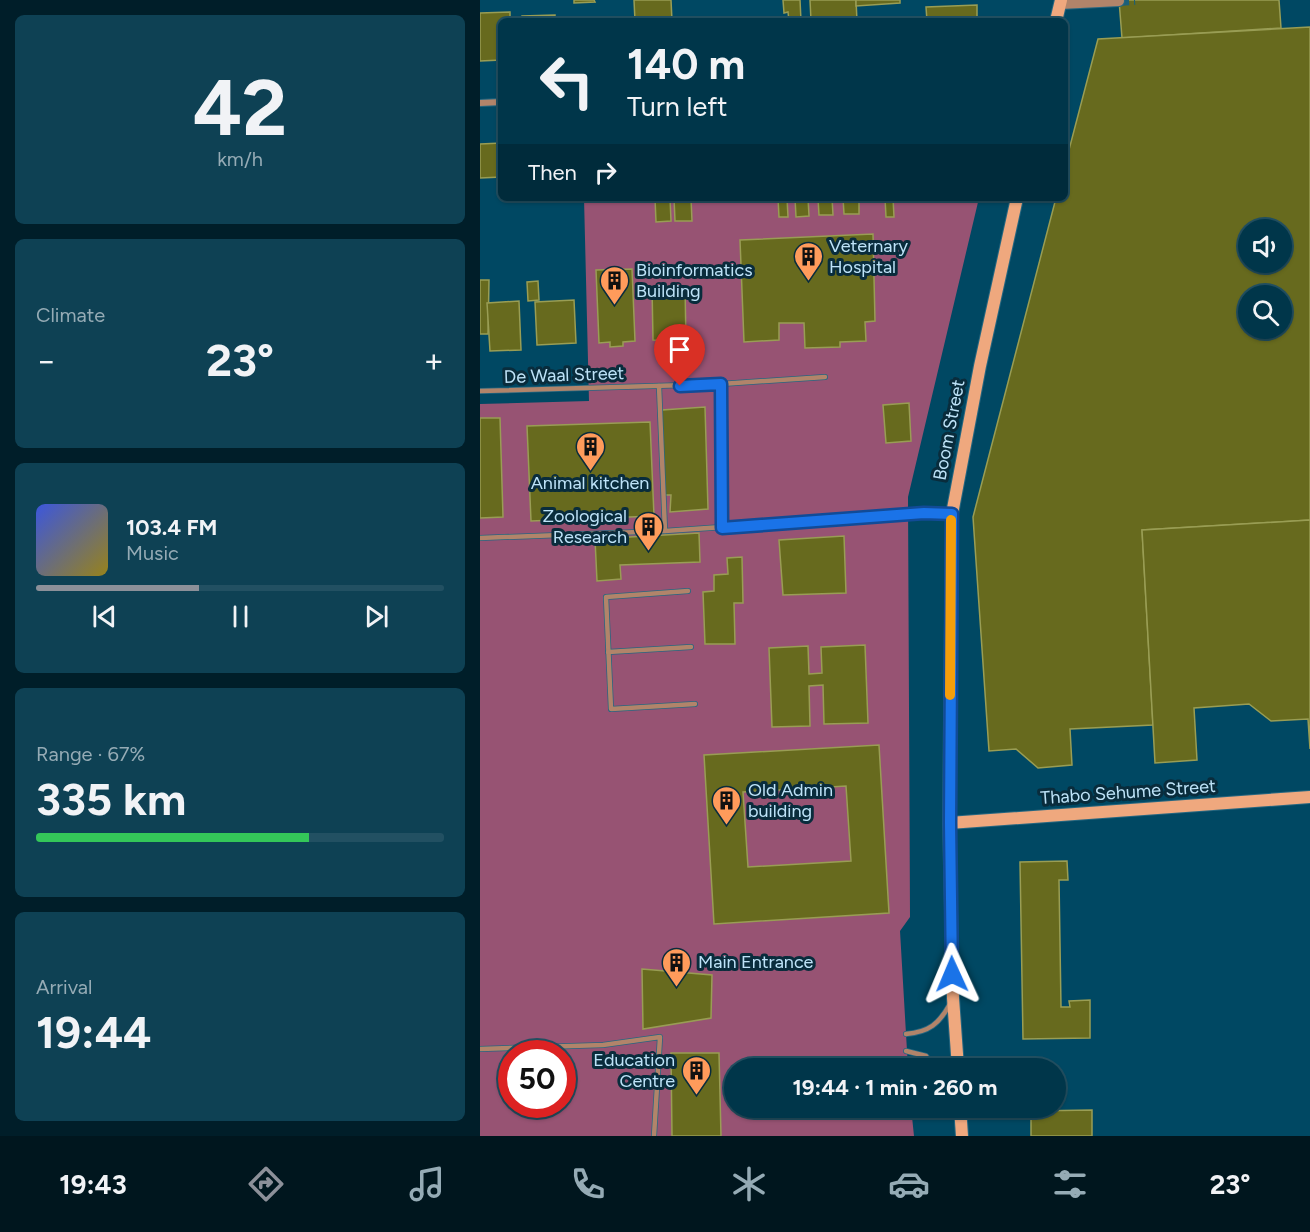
<!DOCTYPE html>
<html lang="en">
<head>
<meta charset="utf-8">
<style>
	body { margin:0; font-family:Figtree,sans-serif; background:#0e4154; color:#f1f3f6; height:100vh; display:flex; flex-direction:column; font-size:22px; white-space:nowrap }
	* { box-sizing:border-box; margin:0 }
	p { font-size:20px; color:#95abb5 }
	.icon { flex:none; width:33px; height:33px; fill:none; stroke:currentColor; stroke-width:2; stroke-linecap:round; stroke-linejoin:round }
	.map { position:relative; flex:1; overflow:hidden }
	.drawer { display:flex; flex-direction:column; gap:15px; padding:15px; background:#001e29; width:480px }
	.drawer>* { flex:none }
	.banner { position:absolute; left:18px; top:18px; width:570px; height:183px; border-radius:9px; box-shadow:0 2px 4px #0004,0 0 0 2px #225062; background:#00364a; color:#f1f3f6; overflow:hidden }
	.controls { position:absolute; left:758px; top:219px; display:grid; gap:12px }
	.controls a { display:grid; place-items:center; width:54px; height:54px; border-radius:50%; background:#00364a; box-shadow:0 2px 4px #0004,0 0 0 2px #225062; font-size:30px }
	.speed { position:absolute; left:18px; top:1040px; display:flex; gap:12px; font-size:30px; font-weight:700; text-align:center }
	.speed>* { display:grid; place-content:center; width:78px; height:78px; border-radius:50%; background:#00364a; box-shadow:0 2px 4px #0004,0 0 0 2px #225062; line-height:1 }
	.speed .limit { border:9px solid #d22; background:#fff; color:#111 }
	.pin { position:absolute; display:grid; place-items:center; width:51px; height:51px; color:#fff; margin:-62px -26px; border-radius:50% 50% 50% 0; rotate:-45deg; box-shadow:0 0 6px #0007 }
	.pin .icon { rotate:45deg }
	.me { position:absolute; width:66px; margin:-33px; rotate:359deg; stroke-linejoin:round; filter:drop-shadow(0 0 4px #0008) }
	.turn { display:flex; align-items:center; gap:21px; height:126px; padding:0 30px; font-size:27px }
	.turn .icon { width:78px; height:78px; stroke-width:2.5 }
	.turn b { display:block; font-size:42px; line-height:51px }
	.then { display:flex; align-items:center; height:57px; padding:0 30px; background:#0003; gap:12px; font-size:22px }
	.big { font-size:45px; font-weight:700; line-height:1.1 }
	.drawer .card { flex:1; display:flex; flex-direction:column; justify-content:center; gap:9px; min-width:0; padding:0 21px; border-radius:9px; background:#0e4154 }
	.drawer .dial { align-items:center; gap:0 }
	.dial b { font-size:78px; line-height:1 }
	.song { display:flex; align-items:center; gap:18px }
	.cover { width:72px; height:72px; border-radius:9px; background:linear-gradient(135deg,hsl(230 70% 55%),hsl(50 70% 35%)) }
	.played { height:6px; border-radius:3px; background:linear-gradient(90deg,#8c9099 40%,#225062 40%) }
	.keys { display:flex; justify-content:space-around; direction:ltr }
	.heat { display:flex; justify-content:space-between; align-items:center; font-size:33px; direction:ltr }
	.charge { height:9px; border-radius:4px; background:linear-gradient(90deg,#34c759 67%,#225062 0) }
	.trip { position:absolute; left:244px; top:1058px; width:342px; height:60px; border-radius:30px; background:#00364a; box-shadow:0 2px 4px #0004,0 0 0 2px #225062; font-weight:700; line-height:60px; text-align:center }
	.tab-bar { display:flex; height:96px; justify-content:space-around; align-items:center; background:#00161e; color:#95abb5 }
	.tab-bar .icon { width:42px; height:42px }
	.tab-bar .selected { color:#8c9099 }
	.tab-bar b { font-size:27px; color:#f1f3f6 }
	main { display:flex; flex:1; min-height:0 }
	.map>svg:first-child { display:block }
	.green { fill:#975373; fill-rule:evenodd }
	.building { fill:#676a1e; stroke:#999d54; stroke-width:1.5; fill-rule:evenodd }
	.lines { fill:none; stroke-linecap:round; stroke-linejoin:round }
	.tertiary-tunnel { stroke:#1c5f79; stroke-width:10; stroke-dasharray:10 5; stroke-linecap:butt }
	.service-casing { stroke:#266781; stroke-width:6 }
	.minor-casing { stroke:#266781; stroke-width:8 }
	.tertiary-casing { stroke:#266781; stroke-width:12 }
	.secondary-casing { stroke:#266781; stroke-width:14 }
	.service { stroke:#b1846a; stroke-width:4.5 }
	.minor { stroke:#b1846a; stroke-width:6 }
	.tertiary { stroke:#b1846a; stroke-width:10 }
	.secondary { stroke:#efa87e; stroke-width:12 }
	.route-casing { stroke:#114b97; stroke-width:15 }
	.route { stroke:#1a73e8; stroke-width:10 }
	.slow { stroke:#f59e0b; stroke-width:10 }
	.labels { text-anchor:middle; stroke-width:6; stroke-linejoin:round; paint-order:stroke }
	.poi-label { font-size:18px; fill:#bee3f8; stroke:#092c3c; text-anchor:start }
	.street-label { font-size:18px; fill:#bee3f8; stroke:#092c3c }
</style>
</head>
<body>
<main>
<section class="drawer">
<div class="card dial"><b>42</b><p>km/h</p></div>
<div class="card"><p>Climate</p>
<div class="heat"><a>−</a><b class="big">23°</b><a>+</a></div>
</div>
<div class="card">
<div class="song"><i class="cover"></i><div><b>103.4 FM</b><p>Music</p></div></div>
<div class="played"></div>
<div class="keys"><svg class="icon" aria-label="previous" viewBox="0 0 24 24"><path d="M18 5L8 12l10 7zM5 5v14"/></svg><svg class="icon" aria-label="pause" viewBox="0 0 24 24"><path d="M8 5v14M16 5v14"/></svg><svg class="icon" aria-label="next" viewBox="0 0 24 24"><path d="M6 5l10 7-10 7zM19 5v14"/></svg></div>
</div>
<div class="card"><p>Range · 67%</p><b class="big">335 km</b><div class="charge"></div></div>
<div class="card"><p>Arrival</p><b class="big">19:44</b></div>
</section>
<div class="map">
<svg width="830" height="1136" viewBox="0 0 830 1136">
	<rect width="100%" height="100%" fill="#004863"/>
	<path class="green" d="M104,198h395l-71,299 2,420 -10,14 8,137h-173v39h176l3,29h-434v-732l109,-3zM32,1053h50v51h-50z"/>
	<g class="building">
		<path d="M94,0h20l1,2 -21,1z"/>
		<path d="M154,0h37l1,21h-37z"/>
		<path d="M303,0h17l1,21h-12l-1,-9 -4,1z"/>
		<path d="M330,0h46l1,21h-46z"/>
		<path d="M376,0h44v3l-44,3z"/>
		<path d="M639,0h160l2,28 -159,10z"/>
		<path d="M497,5v16h-50l-1,-14z"/>
		<path d="M30,12v9h-9v39l-21,1v-48z"/>
		<path d="M75,15v6h-33v-5z"/>
		<path d="M830,27v493l-168,10 11,195 -83,4 2,36 -34,3 -22,-19 -27,2 -16,-234 83,-319h9v-33l33,-126zM768,230h33v32h-33zM768,296h33v32h-33z"/>
		<path d="M21,143v34l-21,1v-34z"/>
		<path d="M175,198h15l1,23 -15,1z"/>
		<path d="M194,198h17l1,23h-17z"/>
		<path d="M298,198h9l1,19h-9z"/>
		<path d="M315,198h13l1,18 -13,1z"/>
		<path d="M338,198h14l1,17h-14z"/>
		<path d="M363,198h16v16h-15z"/>
		<path d="M405,198h8l1,19h-8z"/>
		<path d="M393,234l2,87 -10,1 1,19 -26,1v5l-35,1 -1,-25h-25v17l-35,2 -4,-102z"/>
		<path d="M152,269l3,72 -12,1v4l-13,1v-5l-11,1 -3,-73z"/>
		<path d="M0,280h9l-1,54h-8z"/>
		<path d="M58,281l1,19 -11,1 -1,-19z"/>
		<path d="M205,286l1,56 -33,-2 -1,-53z"/>
		<path d="M94,300l2,43 -39,2 -2,-43z"/>
		<path d="M39,301l2,49 -31,1 -3,-48z"/>
		<path d="M429,403l2,38 -25,2 -3,-38z"/>
		<path d="M225,407l3,102 -38,3 1,-17h-8l-1,-85z"/>
		<path d="M0,418h20l3,99 -23,1z"/>
		<path d="M170,422l4,94 -123,5 -4,-95z"/>
		<path d="M830,520v229l-2,-30 -37,2 -22,-17 -55,4 3,52 -42,3 -13,-233z"/>
		<path d="M219,533l1,29 -80,3 1,14 -24,2 -2,-42z"/>
		<path d="M364,536l2,57 -63,2 -4,-55z"/>
		<path d="M262,557l1,46h-9l1,41h-30l-2,-52 11,-1v-16l14,-1 -1,-16z"/>
		<path d="M385,645l3,78 -44,1 -1,-39 -14,1 1,40 -38,1 -3,-79 39,-2 1,28 13,-1 -1,-26z"/>
		<path d="M399,745l10,168 -175,11 -10,-169zM366,786l5,75 -103,6 -5,-75z"/>
		<path d="M587,861l1,19h-9l2,127h9l-1,-6 21,-1v38l-67,1 -3,-177z"/>
		<path d="M162,969l70,6 -1,43 -68,11z"/>
		<path d="M191,1053h48l2,83h-49z"/>
		<path d="M612,1110v26h-61v-25z"/>
	</g>
	<g class="lines">
		<path class="tertiary-tunnel" d="M639,1l16,-1"/>
		<defs>
			<g id="service">
				<path d="M179,386l6,145"/>
				<path d="M0,391l241,-7"/>
				<path d="M242,528l-1,-144 104,-7"/>
				<path d="M0,538l185,-7 259,-18 27,1"/>
				<path d="M208,591l-82,6 5,112 84,-5"/>
				<path d="M128,652l83,-5"/>
				<path d="M426,1034c23,-2 33,-10 44,-30"/>
				<path d="M0,1049l123,-4 57,-8 -6,99"/>
				<path d="M426,1051l20,5 8,12"/>
				<path d="M471,1107l5,11"/>
			</g>
			<path id="minor" d="M0,103l21,-1"/>
			<path id="tertiary" d="M580,4l59,-3"/>
			<g id="secondary">
				<path d="M576,21l5,-21"/>
				<path d="M469,823l361,-26"/>
				<path d="M478,1068l-5,-70 -4,-175 3,-309 28,-148 37,-168"/>
				<path d="M480,1107l2,29"/>
			</g>
		</defs>
		<use href="#service" class="service-casing"/>
		<use href="#minor" class="minor-casing"/>
		<use href="#tertiary" class="tertiary-casing"/>
		<use href="#secondary" class="secondary-casing"/>
		<use href="#service" class="service"/>
		<use href="#minor" class="minor"/>
		<use href="#tertiary" class="tertiary"/>
		<use href="#secondary" class="secondary"/>
	</g>
	<g class="lines">
		<defs>
			<path id="route" d="M200,386l41,-2 1,144 202,-15 28,1 -2,309 2,151"/>
		</defs>
		<use href="#route" class="route-casing"/>
		<use href="#route" class="route"/>
		<path class="slow" d="M470,695l1,-175"/>
	</g>
	<defs>
		<symbol id="building-pin" viewBox="-11 -11 22 30"><path d="M0 17L-7.5 6A9.5 9.5 0 1 1 7.5 6Z" fill="#ff9b5b" stroke="#092c3c"/><path d="M-4-6H4V6H1V3H-1V6H-4ZM-2.5-4.3h1.7v1.8h-1.7ZM.8-4.3h1.7v1.8H.8ZM-2.5-1h1.7V.8h-1.7ZM.8-1h1.7V.8H.8Z" fill="#111"/></symbol>
	</defs>
	<g fill-rule="evenodd">
		<use href="#building-pin" x="312" y="240" width="33" height="45"/>
		<use href="#building-pin" x="118" y="264" width="33" height="45"/>
		<use href="#building-pin" x="94" y="430" width="33" height="45"/>
		<use href="#building-pin" x="152" y="510" width="33" height="45"/>
		<use href="#building-pin" x="230" y="784" width="33" height="45"/>
		<use href="#building-pin" x="180" y="946" width="33" height="45"/>
		<use href="#building-pin" x="200" y="1054" width="33" height="45"/>
	</g>
	<g class="labels">
		<g class="poi-label">
			<text x="349" y="252">Veternary<tspan x="349" dy="21">Hospital</tspan></text>
			<text x="156" y="276">Bioinformatics<tspan x="156" dy="21">Building</tspan></text>
			<text x="110" y="489" text-anchor="middle">Animal kitchen</text>
			<text x="147" y="522" text-anchor="end">Zoological<tspan x="147" dy="21">Research</tspan></text>
			<text x="268" y="796">Old Admin<tspan x="268" dy="21">building</tspan></text>
			<text x="218" y="968">Main Entrance</text>
			<text x="195" y="1066" text-anchor="end">Education<tspan x="195" dy="21">Centre</tspan></text>
		</g>
		<g class="street-label">
			<text transform="translate(84 375) rotate(-2)" y="6">De Waal Street</text>
			<text transform="translate(469 430) rotate(-79)" y="6">Boom Street</text>
			<text transform="translate(648 792) rotate(-4)" y="6">Thabo Sehume Street</text>
		</g>
	</g>
</svg>
<div class="controls">
<a><svg class="icon" aria-label="sound" viewBox="0 0 24 24"><path d="M4 9h4l5-4v14l-5-4H4zM17 9q2 3 0 6"/></svg></a>
<a><svg class="icon" aria-label="search" viewBox="0 0 24 24"><circle cx="10" cy="10" r="6"/><path d="M15 15l6 6"/></svg></a>
</div>
<div class="speed"><div class="limit">50</div></div>
<div class="pin" style="left:200px;top:386px;background:#d93025"><svg class="icon" aria-label="arrive" viewBox="0 0 24 24"><path d="M6 21V4h12l-3 4 3 4H6"/></svg></div>
<svg class="me" style="left:472px;top:974px" viewBox="-20 -20 40 40"><path d="M0-17L14 15 0 8-14 15z" fill="#1a73e8" stroke="#fff" stroke-width="4"/></svg>
<div class="trip">19:44 · 1 min · 260 m</div>
<div class="banner">
<div class="turn"><svg class="icon" aria-label="left" viewBox="0 0 24 24"><path d="M17 20v-9H6M10 6l-5 5 5 5"/></svg><div><b>140 m</b>Turn left</div></div>
<div class="then">Then<svg class="icon" aria-label="right" viewBox="0 0 24 24"><path d="M7 20v-9h11M14 6l5 5-5 5"/></svg></div>
</div>
</div>
</main>
<nav class="tab-bar">
<b>19:43</b>
<svg class="icon selected" aria-label="directions" viewBox="0 0 24 24"><path d="M12 3l9 9-9 9-9-9zM9 14v-3h6M13 9l2 2-2 2"/></svg>
<svg class="icon" aria-label="music" viewBox="0 0 24 24"><path d="M9 18V5l10-2v13"/><circle cx="6" cy="18" r="3"/><circle cx="16" cy="16" r="3"/></svg>
<svg class="icon" aria-label="phone" viewBox="0 0 24 24"><path d="M5 4h4l2 5-3 2q2 4 5 5l2-3 5 2v4C11 20 4 13 5 4z"/></svg>
<svg class="icon" aria-label="climate" viewBox="0 0 24 24"><path d="M12 3v18M4 7l16 10M4 17L20 7"/></svg>
<svg class="icon" aria-label="car" viewBox="0 0 24 24"><path d="M5 17H2v-5l4-1 3-4h7l3 4 3 1v5h-3M9 17h6M6 11h13"/><circle cx="7" cy="17" r="2"/><circle cx="17" cy="17" r="2"/></svg>
<svg class="icon" aria-label="filters" viewBox="0 0 24 24"><path d="M4 7h16M4 17h16"/><circle cx="9" cy="7" r="2"/><circle cx="15" cy="17" r="2"/></svg>
<b>23°</b>
</nav>
</body>
</html>
